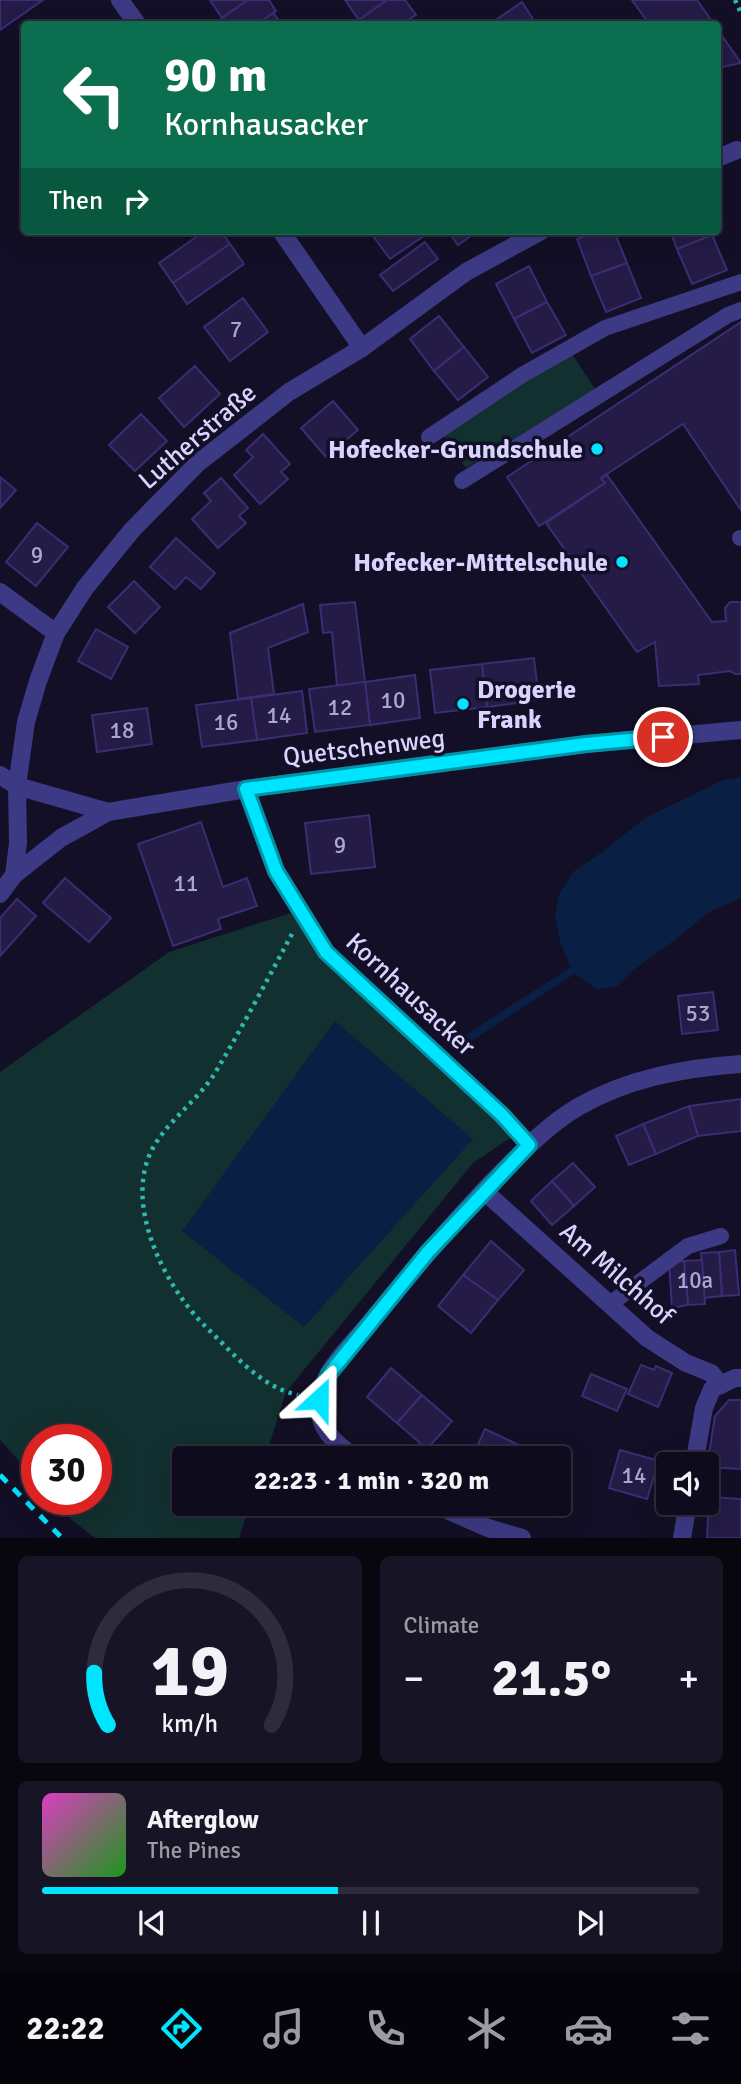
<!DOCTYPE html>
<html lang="en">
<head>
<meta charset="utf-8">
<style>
	body { margin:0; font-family:Signika,sans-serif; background:#171425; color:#f1f3f6; height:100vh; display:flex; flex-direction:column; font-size:26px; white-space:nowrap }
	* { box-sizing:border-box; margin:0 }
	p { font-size:23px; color:#9b9ba3 }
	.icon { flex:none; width:38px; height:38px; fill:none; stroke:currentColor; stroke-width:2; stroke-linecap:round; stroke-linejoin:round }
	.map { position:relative; height:1538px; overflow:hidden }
	.sheet { display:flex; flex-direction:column; gap:18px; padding:18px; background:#08060f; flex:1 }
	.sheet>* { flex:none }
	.banner { position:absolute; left:21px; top:21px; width:700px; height:214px; border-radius:7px; box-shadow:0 7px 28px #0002,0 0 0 2px #2e2b3b; background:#0b6e4f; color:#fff; overflow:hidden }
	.buttons { position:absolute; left:656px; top:1452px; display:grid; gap:14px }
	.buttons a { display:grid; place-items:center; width:63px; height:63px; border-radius:7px; background:#0e0b1c; box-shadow:0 7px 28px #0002,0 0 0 2px #2e2b3b; font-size:35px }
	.speed { position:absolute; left:21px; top:1424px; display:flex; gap:14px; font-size:35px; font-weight:700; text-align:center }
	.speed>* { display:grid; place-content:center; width:91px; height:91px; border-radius:50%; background:#0e0b1c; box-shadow:0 7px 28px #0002,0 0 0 2px #2e2b3b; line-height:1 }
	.speed .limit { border:10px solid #d22; background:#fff; color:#111 }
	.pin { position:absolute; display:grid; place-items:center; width:60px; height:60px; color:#fff; margin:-30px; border:4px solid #fff; border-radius:50%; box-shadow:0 2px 7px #0007 }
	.me { position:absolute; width:77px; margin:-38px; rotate:24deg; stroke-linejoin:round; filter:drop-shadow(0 0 5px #0008) }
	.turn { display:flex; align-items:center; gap:24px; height:147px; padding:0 28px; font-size:32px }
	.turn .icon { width:91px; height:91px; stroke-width:2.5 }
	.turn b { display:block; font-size:49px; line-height:60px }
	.then { display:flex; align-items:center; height:66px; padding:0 28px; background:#0003; gap:14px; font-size:26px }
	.big { font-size:52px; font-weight:700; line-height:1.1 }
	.sheet .card { flex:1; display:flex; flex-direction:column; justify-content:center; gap:10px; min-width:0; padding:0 24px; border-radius:10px; background:#171425 }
	.sheet .dial { align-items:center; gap:0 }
	.dial svg { height:182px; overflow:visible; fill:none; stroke:#2e2b3b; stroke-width:7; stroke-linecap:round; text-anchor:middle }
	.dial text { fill:#f1f3f6; stroke:none }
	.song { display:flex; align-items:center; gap:21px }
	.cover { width:84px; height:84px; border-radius:10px; background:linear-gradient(135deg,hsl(310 70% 55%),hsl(120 70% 35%)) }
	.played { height:7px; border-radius:4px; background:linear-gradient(90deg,#00e5ff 45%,#2e2b3b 45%) }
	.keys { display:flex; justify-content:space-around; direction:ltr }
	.heat { display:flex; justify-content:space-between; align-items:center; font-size:38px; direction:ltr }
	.sheet .tiles { flex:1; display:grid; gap:18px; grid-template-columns:1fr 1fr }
	.card:last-child { grid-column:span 2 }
	.trip { position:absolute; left:172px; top:1446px; width:399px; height:70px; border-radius:7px; background:#0e0b1c; box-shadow:0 7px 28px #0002,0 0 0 2px #2e2b3b; font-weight:700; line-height:70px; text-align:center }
	.tab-bar { display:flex; height:112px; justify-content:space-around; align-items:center; background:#06040b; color:#9b9ba3 }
	.tab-bar .icon { width:49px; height:49px }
	.tab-bar .on { color:#00e5ff }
	.tab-bar b { font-size:32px; color:#f1f3f6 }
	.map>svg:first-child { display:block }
	.green { fill:#12302f }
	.water { fill:#0a1f44 }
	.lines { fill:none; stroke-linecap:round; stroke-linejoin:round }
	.stream { stroke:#0a1f44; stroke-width:8 }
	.building { fill:#241b47; stroke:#3b2d73; stroke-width:2 }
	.path { stroke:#2fb8b0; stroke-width:4.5; stroke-dasharray:3.5 5; stroke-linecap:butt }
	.service { stroke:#3d3a85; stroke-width:16 }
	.minor { stroke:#3d3a85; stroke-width:18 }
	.rail { stroke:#00e5ff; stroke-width:5; stroke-dasharray:10 9; stroke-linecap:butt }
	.route-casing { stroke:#0095a6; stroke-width:18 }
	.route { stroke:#00e5ff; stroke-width:12 }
	.poi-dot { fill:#00e5ff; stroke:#130f26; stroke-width:2.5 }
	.labels { text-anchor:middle; stroke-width:7; stroke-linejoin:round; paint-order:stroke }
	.number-label { font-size:23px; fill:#aca6d1 }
	.street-label { font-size:26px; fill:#d9d4ff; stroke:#130f26 }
	.poi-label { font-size:26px; font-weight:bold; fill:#d9d4ff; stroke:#130f26; text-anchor:end }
</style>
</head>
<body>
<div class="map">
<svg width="741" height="1538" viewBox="0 0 741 1538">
	<rect width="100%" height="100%" fill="#130f26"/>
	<g class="green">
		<path d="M569,349l26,40 -129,79 -23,-32z"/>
		<path d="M300,910l26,42 192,181 -45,30 -187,229 -21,66h-81v45h66l-11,35h-144l-23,-18 -18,-20h42v-60h-59v41l-37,-41v-368l169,-120z"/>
	</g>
	<g class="water">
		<path d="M741,777v121l-32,14 -33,27 -44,32 -15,15 -20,4 -25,-19 -12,-29 -5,-26 4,-22 15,-23 30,-20 41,-33 78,-38z"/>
		<path d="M335,1021l138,118 -169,188 -122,-96z"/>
	</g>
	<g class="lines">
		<path class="stream" d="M462,1042l110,-71"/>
	</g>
	<g class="building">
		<path d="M0,0h43l-43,30z"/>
		<path d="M210,0h38l-26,18z"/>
		<path d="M248,0h21l7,11 -19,13h-31l-4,-6z"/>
		<path d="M345,0h42l-28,20z"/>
		<path d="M387,0h18l11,15 -15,9h-39l-3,-4z"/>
		<path d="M632,0h65l17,24h-65z"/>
		<path d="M522,2l14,22h-46z"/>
		<path d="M273,13l9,11h-25z"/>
		<path d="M718,30l23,33 -23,5z"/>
		<path d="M205,231h16l9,13 -57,39 -14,-20z"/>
		<path d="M380,231h46l2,2 -38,26 -17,-23z"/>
		<path d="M448,231h30l-20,14z"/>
		<path d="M598,231h16l13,32 -36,13 -14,-37z"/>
		<path d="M670,231h41l1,4 -35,14z"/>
		<path d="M712,235l15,35 -35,14 -15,-35z"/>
		<path d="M425,242l13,17 -45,32 -13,-16z"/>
		<path d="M230,244l14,20 -57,40 -14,-21z"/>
		<path d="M627,263l14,35 -35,14 -15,-36z"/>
		<path d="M529,266l18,36 -33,17 -18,-35z"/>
		<path d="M243,298l25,34 -38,29 -26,-34z"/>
		<path d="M547,302l19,33 -34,18 -18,-34z"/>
		<path d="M439,316l25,31 -30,24 -24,-32z"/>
		<path d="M741,322v188l-58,-86 -82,54 4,5 -66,43 -32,-49z"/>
		<path d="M464,347l24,30 -30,23 -24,-29z"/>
		<path d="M195,366l25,28 -36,33 -25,-29z"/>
		<path d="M333,401l25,29 -32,27 -25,-29z"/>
		<path d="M141,414l26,27 -32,30 -26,-26z"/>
		<path d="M263,434l27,30 -9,8 7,7 -28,25 -26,-29 19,-18 -7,-7z"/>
		<path d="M607,475l105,147 14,-1 -1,-13 5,-6h11v72h-6l-5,-3 -32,4 1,9 -40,2 -4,-44 -18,10 -91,-129 59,-40 -4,-5z"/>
		<path d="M0,477l16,13 -16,18z"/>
		<path d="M221,478l27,30 -9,8 7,7 -28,25 -26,-29 19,-18 -7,-8z"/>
		<path d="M37,523l31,24 -32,39 -30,-24z"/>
		<path d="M176,538l39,35 -14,16 -15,-12 -11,12 -25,-22z"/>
		<path d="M134,581l26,26 -25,26 -27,-26z"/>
		<path d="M355,602l10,80 -28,4 -5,-54 -9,1 -3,-28z"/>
		<path d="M303,604l5,28 -40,16 6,46 -36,5 -8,-66z"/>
		<path d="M96,629l32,18 -17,32 -33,-18z"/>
		<path d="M534,658l5,42 -52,7 -5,-43z"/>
		<path d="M482,664l5,43 -52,6 -5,-43z"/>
		<path d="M415,675l5,43 -50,7 -5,-43z"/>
		<path d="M365,682l5,43 -55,7 -6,-43z"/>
		<path d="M302,691l5,42 -50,7 -6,-42z"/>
		<path d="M251,698l6,42 -55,7 -6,-42z"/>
		<path d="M147,708l5,36 -55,8 -5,-37z"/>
		<path d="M369,815l6,52 -64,7 -6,-51z"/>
		<path d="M201,822l22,65 24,-9 10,28 -39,13 3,10 -48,17 -35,-102z"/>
		<path d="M65,878l46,40 -22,24 -46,-39z"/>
		<path d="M17,899l19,17 -36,40v-38z"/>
		<path d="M713,992l5,38 -36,4 -4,-38z"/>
		<path d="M741,1099v32l-43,5 -9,-30z"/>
		<path d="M689,1106l9,30 -42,18 -13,-30z"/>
		<path d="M643,1124l13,30 -27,11 -13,-29z"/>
		<path d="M573,1163l22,24 -21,19 -22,-25z"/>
		<path d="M552,1181l22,25 -22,19 -21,-24z"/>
		<path d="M491,1241l33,29 -26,30 -35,-25z"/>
		<path d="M735,1250l4,45 -17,1 -3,-44z"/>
		<path d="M719,1252l3,44 -18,2 -3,-45z"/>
		<path d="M702,1260l3,44 -17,1 -4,-44z"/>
		<path d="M684,1261l4,44 -16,3 -3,-46z"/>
		<path d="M463,1275l35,25 -27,33 -33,-27z"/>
		<path d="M641,1365l13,5 2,-4 16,7 -14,34 -30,-13z"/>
		<path d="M391,1368l31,27 -25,28 -30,-26z"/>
		<path d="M591,1374l36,15 -10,22 -35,-15z"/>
		<path d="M422,1395l30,26 -25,28 -30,-26z"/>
		<path d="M729,1400h12v69l-34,-2 8,-51z"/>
		<path d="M485,1429l36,17 -5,12h-44z"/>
		<path d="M521,1446l25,12h-30z"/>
		<path d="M620,1450l39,11 -12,38 -38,-11z"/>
		<path d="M709,1497l32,2v39h-34z"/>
	</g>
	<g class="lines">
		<g class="path">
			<path d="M735,0l6,13"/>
			<path d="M292,934c-25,46 -50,94 -77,139 -17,27 -45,46 -61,73 -33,56 11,141 52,181 27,26 54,60 92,68"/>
		</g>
		<g class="service">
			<path d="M429,437l93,-62 83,-47 136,-46"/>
			<path d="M462,481l266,-166 13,-5"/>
			<path d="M740,538h1"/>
			<path d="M610,1304l78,-58 33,-10"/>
		</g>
		<g class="minor">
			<path d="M120,0l17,24"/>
			<path d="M718,158l19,-8"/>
			<path d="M281,231l81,117"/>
			<path d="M0,592l56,41"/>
			<path d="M0,775l17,11 91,26"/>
			<path d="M246,789l30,82 50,81 176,163 27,30"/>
			<path d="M14,875l47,-37 47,-26 138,-23 340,-45 155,-14"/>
			<path d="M0,894l14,-19 4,-32 -1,-57 9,-64 12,-41 18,-48 29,-45 47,-58 66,-67 91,-71 73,-44 104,-76 75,-41"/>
			<path d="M484,1191l163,147 39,25 25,10 10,12"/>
			<path d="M356,1458c-21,-14 -40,-31 -37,-59 4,-30 35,-56 53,-79 39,-48 79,-95 122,-140 26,-26 52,-54 84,-73 50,-29 107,-39 163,-43"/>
			<path d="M694,1465l10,-57 8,-19 23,-11h6"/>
			<path d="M431,1503l57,25 34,10"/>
			<path d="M682,1538l6,-35"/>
		</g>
		<path class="rail" d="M0,1475l62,63"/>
	</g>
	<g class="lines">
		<defs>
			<path id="route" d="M319,1399l10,-25 99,-122 101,-107 -27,-30 -176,-163 -50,-81 -30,-82 340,-45 77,-7"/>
		</defs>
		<use href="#route" class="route-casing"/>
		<use href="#route" class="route"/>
	</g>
	<g class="poi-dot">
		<circle cx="597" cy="449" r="7"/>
		<circle cx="622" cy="562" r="7"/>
		<circle cx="463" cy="704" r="7"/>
	</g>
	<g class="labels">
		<g class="number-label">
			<text x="236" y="337">7</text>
			<text x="37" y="563">9</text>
			<text x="393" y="708">10</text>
			<text x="340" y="715">12</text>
			<text x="279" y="723">14</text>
			<text x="226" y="730">16</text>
			<text x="122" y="738">18</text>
			<text x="340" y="853">9</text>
			<text x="186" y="891">11</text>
			<text x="698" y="1021">53</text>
			<text x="695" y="1288">10a</text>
			<text x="634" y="1483">14</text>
		</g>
		<g class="street-label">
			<text transform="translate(197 436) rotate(-41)" y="9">Lutherstraße</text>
			<text transform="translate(364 747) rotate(-7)" y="9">Quetschenweg</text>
			<text transform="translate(411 994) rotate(43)" y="9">Kornhausacker</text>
			<text transform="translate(617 1273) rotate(41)" y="9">Am Milchhof</text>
		</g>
		<g class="poi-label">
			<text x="583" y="458">Hofecker-Grundschule</text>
			<text x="608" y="571">Hofecker-Mittelschule</text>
			<text x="477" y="698" text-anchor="start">Drogerie<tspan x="477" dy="30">Frank</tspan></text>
		</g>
	</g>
</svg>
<div class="buttons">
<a><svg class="icon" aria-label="sound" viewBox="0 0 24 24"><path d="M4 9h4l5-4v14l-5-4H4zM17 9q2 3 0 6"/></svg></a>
</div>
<div class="speed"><div class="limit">30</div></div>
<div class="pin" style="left:663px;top:737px;background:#d93025"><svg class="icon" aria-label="arrive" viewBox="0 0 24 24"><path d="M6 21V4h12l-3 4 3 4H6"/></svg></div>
<svg class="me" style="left:319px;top:1399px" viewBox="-20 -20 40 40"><path d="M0-17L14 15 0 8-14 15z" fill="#00e5ff" stroke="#fff" stroke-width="4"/></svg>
<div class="trip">22:23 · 1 min · 320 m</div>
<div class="banner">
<div class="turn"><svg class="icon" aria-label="left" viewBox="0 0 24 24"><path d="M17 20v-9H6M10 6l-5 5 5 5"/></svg><div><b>90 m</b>Kornhausacker</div></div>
<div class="then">Then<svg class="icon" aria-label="right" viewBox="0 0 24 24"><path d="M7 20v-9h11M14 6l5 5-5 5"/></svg></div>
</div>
</div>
<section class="sheet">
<div class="tiles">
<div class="card dial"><svg viewBox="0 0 100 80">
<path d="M14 69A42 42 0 1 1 86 69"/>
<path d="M14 69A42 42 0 0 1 8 46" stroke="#00e5ff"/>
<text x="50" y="56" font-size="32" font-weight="700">19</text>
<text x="50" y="72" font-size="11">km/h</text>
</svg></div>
<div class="card"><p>Climate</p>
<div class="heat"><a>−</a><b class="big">21.5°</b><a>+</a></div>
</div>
<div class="card">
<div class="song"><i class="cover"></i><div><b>Afterglow</b><p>The Pines</p></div></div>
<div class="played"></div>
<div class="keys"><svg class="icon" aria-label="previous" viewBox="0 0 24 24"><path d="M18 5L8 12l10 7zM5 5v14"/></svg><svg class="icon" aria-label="pause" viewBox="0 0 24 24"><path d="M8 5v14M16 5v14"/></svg><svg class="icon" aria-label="next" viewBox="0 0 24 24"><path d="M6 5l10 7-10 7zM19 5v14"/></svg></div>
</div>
</div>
</section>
<nav class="tab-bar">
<b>22:22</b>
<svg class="icon on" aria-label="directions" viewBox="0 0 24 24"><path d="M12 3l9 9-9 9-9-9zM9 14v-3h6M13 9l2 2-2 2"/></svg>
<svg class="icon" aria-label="music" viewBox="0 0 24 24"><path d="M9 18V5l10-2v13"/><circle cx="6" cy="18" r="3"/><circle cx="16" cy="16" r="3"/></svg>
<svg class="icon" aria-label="phone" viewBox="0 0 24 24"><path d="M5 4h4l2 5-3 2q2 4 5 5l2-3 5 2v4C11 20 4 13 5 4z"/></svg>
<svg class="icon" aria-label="climate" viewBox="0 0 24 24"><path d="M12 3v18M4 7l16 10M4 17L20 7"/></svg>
<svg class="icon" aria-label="car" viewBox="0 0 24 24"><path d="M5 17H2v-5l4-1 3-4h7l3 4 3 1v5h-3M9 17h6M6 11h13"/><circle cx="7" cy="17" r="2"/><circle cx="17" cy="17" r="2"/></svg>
<svg class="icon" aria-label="filters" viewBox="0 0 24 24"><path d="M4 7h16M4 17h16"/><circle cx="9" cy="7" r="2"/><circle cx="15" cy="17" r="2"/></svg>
</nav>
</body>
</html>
